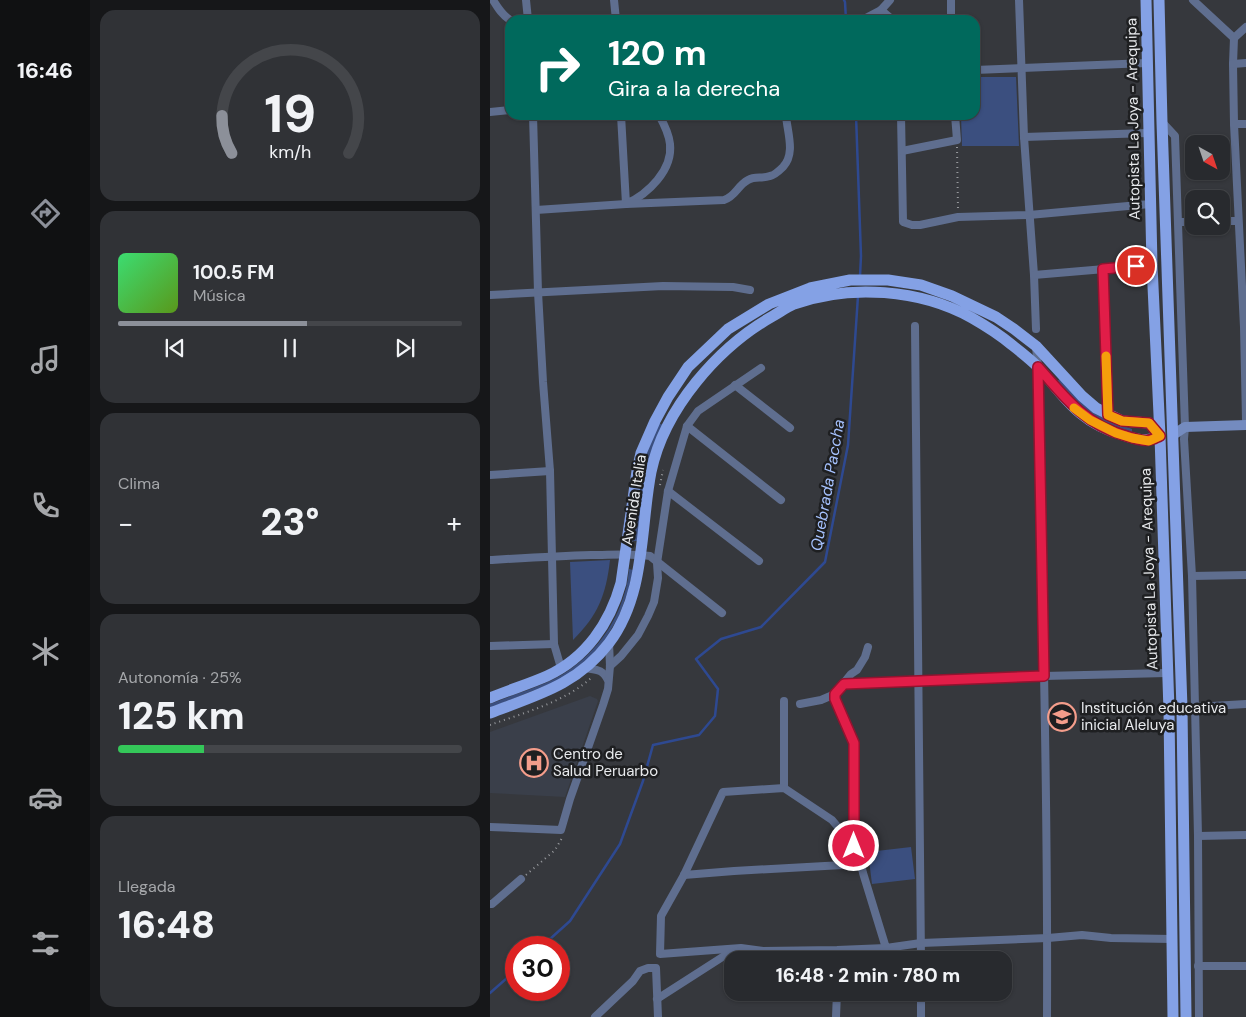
<!DOCTYPE html>
<html lang="es">
<head>
<meta charset="utf-8">
<style>
	body { margin:0; font-family:"DM Sans",sans-serif; background:#303236; color:#f1f3f6; height:100vh; display:flex; flex-direction:column; font-size:19px; white-space:nowrap }
	* { box-sizing:border-box; margin:0 }
	p { font-size:16px; color:#a5a7aa }
	.icon { flex:none; width:28px; height:28px; fill:none; stroke:currentColor; stroke-width:2; stroke-linecap:round; stroke-linejoin:round }
	.map { position:relative; flex:1; overflow:hidden }
	.side { display:flex; flex-direction:column; gap:10px; padding:10px; background:#161719; width:400px }
	.side>* { flex:none }
	.hud { position:absolute; left:15px; top:15px; width:475px; height:105px; border-radius:15px; box-shadow:0 1px 4px #0004,0 0 0 1px #44464a; background:#00695c; color:#fff; overflow:hidden }
	.needle { width:32px; rotate:140deg }
	.controls { position:absolute; left:695px; top:135px; display:grid; gap:10px }
	.controls a { display:grid; place-items:center; width:45px; height:45px; border-radius:10px; background:#282a2e; box-shadow:0 1px 4px #0004,0 0 0 1px #44464a; font-size:25px }
	.speed { position:absolute; left:15px; top:936px; display:flex; gap:10px; font-size:25px; font-weight:700; text-align:center }
	.speed>* { display:grid; place-content:center; width:65px; height:65px; border-radius:50%; background:#282a2e; box-shadow:0 1px 4px #0004,0 0 0 1px #44464a; line-height:1 }
	.speed .limit { border:8px solid #d22; background:#fff; color:#111 }
	.pin { position:absolute; display:grid; place-items:center; width:42px; height:42px; color:#fff; margin:-21px; border:2px solid #fff; border-radius:50%; box-shadow:0 1px 5px #0007 }
	.me { position:absolute; width:55px; margin:-28px; rotate:0deg; stroke-linejoin:round; filter:drop-shadow(0 0 4px #0008) }
	.turn { display:flex; align-items:center; gap:18px; height:105px; padding:0 20px; font-size:22px }
	.turn .icon { width:65px; height:65px; stroke-width:2.5 }
	.turn b { display:block; font-size:35px; line-height:42px }
	.big { font-size:38px; font-weight:800; line-height:1.1 }
	.side .tile { flex:1; display:flex; flex-direction:column; justify-content:center; gap:8px; min-width:0; padding:0 18px; border-radius:15px; background:#303236 }
	.side .dial { align-items:center; gap:0 }
	.dial svg { height:130px; overflow:visible; fill:none; stroke:#44464a; stroke-width:7; stroke-linecap:round; text-anchor:middle }
	.dial text { fill:#f1f3f6; stroke:none }
	.song { display:flex; align-items:center; gap:15px }
	.cover { width:60px; height:60px; border-radius:8px; background:linear-gradient(135deg,hsl(140 70% 55%),hsl(90 70% 35%)) }
	.played { height:5px; border-radius:2px; background:linear-gradient(90deg,#8c9099 55%,#44464a 55%) }
	.keys { display:flex; justify-content:space-around; direction:ltr }
	.heat { display:flex; justify-content:space-between; align-items:center; font-size:28px; direction:ltr }
	.charge { height:8px; border-radius:4px; background:linear-gradient(90deg,#34c759 25%,#44464a 0) }
	.trip { position:absolute; left:234px; top:951px; width:288px; height:50px; border-radius:15px; background:#282a2e; box-shadow:0 1px 4px #0004,0 0 0 1px #44464a; font-weight:800; line-height:50px; text-align:center }
	main { display:flex; flex:1; min-height:0 }
	.dock { display:flex; flex-direction:column; width:90px; justify-content:space-around; align-items:center; background:#101112; color:#a5a7aa }
	.dock .icon { width:35px; height:35px }
	.dock .selected { color:#8c9099 }
	.dock b { font-size:22px; color:#f1f3f6 }
	.map>svg:first-child { display:block }
	.built { fill:#3a3f4a }
	.green { fill:#3b4f7f }
	.lines { fill:none; stroke-linecap:round; stroke-linejoin:round }
	.stream { stroke:#2e4991; stroke-width:2.5 }
	.path { stroke:#97999d; stroke-width:2; stroke-dasharray:1 4; stroke-linecap:butt }
	.street { stroke:#5f6e8f; stroke-width:8 }
	.secondary { stroke:#748bbf; stroke-width:10 }
	.primary { stroke:#84a1e5; stroke-width:11 }
	.route-casing { stroke:#92132f; stroke-width:12 }
	.route { stroke:#e11d48; stroke-width:9 }
	.slow { stroke:#f59e0b; stroke-width:9 }
	.labels { text-anchor:middle; stroke-width:5; stroke-linejoin:round; paint-order:stroke }
	.street-label { font-size:15px; fill:#e8eaed; stroke:#1e1f21 }
	.poi-label { font-size:15px; fill:#e8eaed; stroke:#1e1f21; text-anchor:start }
	.water-label { font-size:16px; font-style:italic; fill:#a6c2fe; stroke:#1e1f21 }
</style>
</head>
<body>
<main>
<nav class="dock">
<b>16:46</b>
<svg class="icon selected" aria-label="directions" viewBox="0 0 24 24"><path d="M12 3l9 9-9 9-9-9zM9 14v-3h6M13 9l2 2-2 2"/></svg>
<svg class="icon" aria-label="music" viewBox="0 0 24 24"><path d="M9 18V5l10-2v13"/><circle cx="6" cy="18" r="3"/><circle cx="16" cy="16" r="3"/></svg>
<svg class="icon" aria-label="phone" viewBox="0 0 24 24"><path d="M5 4h4l2 5-3 2q2 4 5 5l2-3 5 2v4C11 20 4 13 5 4z"/></svg>
<svg class="icon" aria-label="climate" viewBox="0 0 24 24"><path d="M12 3v18M4 7l16 10M4 17L20 7"/></svg>
<svg class="icon" aria-label="car" viewBox="0 0 24 24"><path d="M5 17H2v-5l4-1 3-4h7l3 4 3 1v5h-3M9 17h6M6 11h13"/><circle cx="7" cy="17" r="2"/><circle cx="17" cy="17" r="2"/></svg>
<svg class="icon" aria-label="filters" viewBox="0 0 24 24"><path d="M4 7h16M4 17h16"/><circle cx="9" cy="7" r="2"/><circle cx="15" cy="17" r="2"/></svg>
</nav>
<section class="side">
<div class="tile dial"><svg viewBox="0 0 100 80">
<path d="M14 69A42 42 0 1 1 86 69"/>
<path d="M14 69A42 42 0 0 1 8 46" stroke="#8c9099"/>
<text x="50" y="56" font-size="32" font-weight="700">19</text>
<text x="50" y="72" font-size="11">km/h</text>
</svg></div>
<div class="tile">
<div class="song"><i class="cover"></i><div><b>100.5 FM</b><p>Música</p></div></div>
<div class="played"></div>
<div class="keys"><svg class="icon" aria-label="previous" viewBox="0 0 24 24"><path d="M18 5L8 12l10 7zM5 5v14"/></svg><svg class="icon" aria-label="pause" viewBox="0 0 24 24"><path d="M8 5v14M16 5v14"/></svg><svg class="icon" aria-label="next" viewBox="0 0 24 24"><path d="M6 5l10 7-10 7zM19 5v14"/></svg></div>
</div>
<div class="tile"><p>Clima</p>
<div class="heat"><a>−</a><b class="big">23°</b><a>+</a></div>
</div>
<div class="tile"><p>Autonomía · 25%</p><b class="big">125 km</b><div class="charge"></div></div>
<div class="tile"><p>Llegada</p><b class="big">16:48</b></div>
</section>
<div class="map">
<svg width="756" height="1017" viewBox="0 0 756 1017">
	<rect width="100%" height="100%" fill="#36383d"/>
	<path class="built" d="M100,696l7,3 1,2 -33,96 -75,-4v-61z"/>
	<g class="green">
		<path d="M485,77h41l3,69h-57l-1,-31h14z"/>
		<path d="M570,379l36,35 12,6 24,9v3c-37,-11 -50,-23 -75,-51z"/>
		<path d="M169,423l4,2 -26,116h-4l9,-69 4,-19z"/>
		<path d="M120,560c-4,35 -12,55 -37,80l-3,-78z"/>
		<path d="M139,569l4,1 -4,18 -10,28 -15,25 -14,16 -28,22 -72,29v-4c22,-9 47,-16 68,-27 31,-17 56,-48 66,-82 3,-8 4,-17 5,-26z"/>
		<path d="M421,847l4,32 -43,5 -4,-32z"/>
	</g>
	<g class="lines">
		<g class="stream">
			<path d="M354,0l1,2 1,18"/>
			<path d="M366,115l5,141 -1,20"/>
			<path d="M50,948l30,-27 50,-77 23,-63 10,-36 46,-10 16,-19 3,-27 -22,-30 25,-20 40,-12 64,-65 23,-117 10,-149"/>
			<path d="M0,993l26,-23"/>
		</g>
		<g class="path">
			<path d="M467,147l1,63"/>
			<path d="M170,485l3,-15"/>
			<path d="M0,725c33,-12 75,-23 101,-47"/>
			<path d="M36,875l29,-25 7,-12"/>
		</g>
		<g class="street">
			<path d="M3,0c5,8 9,15 17,20"/>
			<path d="M36,0l2,20"/>
			<path d="M124,0l2,20"/>
			<path d="M400,0l-9,10 12,10"/>
			<path d="M461,0v20"/>
			<path d="M529,0l5,137 10,138 2,54"/>
			<path d="M703,0l41,38"/>
			<path d="M372,20l19,-10"/>
			<path d="M756,27l-12,11 -1,26 1,60 10,203 2,93"/>
			<path d="M743,64l13,-1"/>
			<path d="M485,70l172,-7"/>
			<path d="M0,112l20,-2"/>
			<path d="M43,115l5,177 5,90 7,89 4,173 7,24"/>
			<path d="M131,115l5,89c22,-10 47,-34 44,-60 -1,-10 -6,-20 -11,-29"/>
			<path d="M411,115l2,107 9,3h8l38,-8 71,-2 121,-11"/>
			<path d="M672,122l13,14 10,291 -1,12 8,137 6,260 1,181"/>
			<path d="M744,124h12"/>
			<path d="M534,137l124,-4"/>
			<path d="M412,151l55,-11 -2,-25"/>
			<path d="M46,210l90,-6 98,-4c12,-4 13,-14 24,-20 7,-4 14,-1 22,-4 5,-1 9,-5 13,-9 13,-14 4,-35 3,-52"/>
			<path d="M731,221h17"/>
			<path d="M688,222h16"/>
			<path d="M613,269l5,146"/>
			<path d="M544,275l118,-10"/>
			<path d="M0,295l173,-9 70,1 17,3"/>
			<path d="M425,326l6,634"/>
			<path d="M546,347l2,20c4,217 10,433 9,650"/>
			<path d="M245,385l55,43"/>
			<path d="M197,426l94,74"/>
			<path d="M0,475l60,-4"/>
			<path d="M178,491l91,70"/>
			<path d="M0,560c34,-2 67,-4 101,-5 19,0 39,-2 59,1l72,57"/>
			<path d="M702,576l54,-1"/>
			<path d="M0,646l64,-2"/>
			<path d="M120,666l11,-10 17,-21 10,-19 6,-14 4,-24 -1,-15 11,-72 19,-65 11,-15 63,-43"/>
			<path d="M95,668c12,2 17,1 23,12"/>
			<path d="M354,684l200,-8 123,-3"/>
			<path d="M310,704l21,-4 14,-6"/>
			<path d="M705,707l51,-3"/>
			<path d="M294,788v-87"/>
			<path d="M0,827l71,3 9,-31 33,-94 5,-16 2,-23 -1,-23"/>
			<path d="M708,836l48,-1"/>
			<path d="M364,846v-103l-19,-44v-5l16,-20 6,-4 8,-13 3,-10"/>
			<path d="M194,875l50,-4 127,-7"/>
			<path d="M0,904h2l29,-25"/>
			<path d="M396,948l-23,-75 -2,-9 -7,-18 -22,-26 -48,-32 -61,4 -39,83 -23,41 -1,38 81,-6 22,3 74,-1 49,-2 35,-5 127,-5 34,-3 29,3 61,1"/>
			<path d="M708,966h48"/>
			<path d="M431,992v25"/>
			<path d="M167,999l67,-43 12,-5"/>
			<path d="M105,1017l38,-36 7,-10 8,-3h8l2,49"/>
			<path d="M346,1017l1,-25"/>
		</g>
		<path class="secondary" d="M683,435l12,-8 61,-2"/>
		<g class="primary">
			<path d="M656,0l6,265 8,171 9,275 4,306"/>
			<path d="M669,0l3,122 20,586 4,309"/>
			<path d="M0,698c19,-8 39,-14 57,-22 39,-18 63,-53 74,-93l16,-112 4,-18 14,-32 13,-24 20,-30 40,-38 41,-25 41,-16 40,-8h38l33,5 31,11 44,21 18,12 22,17 46,50 14,12 26,13 27,2 11,13c-15,6 -21,4 -37,-1 -15,-4 -31,-12 -43,-22 -16,-13 -28,-31 -42,-46 -8,-8 -17,-15 -26,-22 -12,-10 -26,-19 -40,-27 -52,-29 -122,-34 -178,-14 -7,3 -14,8 -21,12 -55,31 -109,93 -122,156 -11,57 -5,122 -42,171 -32,42 -72,52 -119,70"/>
		</g>
	</g>
	<g class="lines">
		<defs>
			<path id="route" d="M364,846v-103l-19,-44v-5l9,-10 200,-8 -6,-309c26,29 45,56 85,68 7,2 19,7 26,5 4,0 8,-3 11,-4l-11,-13 -27,-2 -14,-6 -5,-146 33,-3"/>
		</defs>
		<use href="#route" class="route-casing"/>
		<use href="#route" class="route"/>
		<path class="slow" d="M584,408l16,12 26,13 16,5 17,3 11,-5 -11,-13 -27,-2 -14,-6 -2,-59"/>
	</g>
	<defs>
		<symbol id="school-ring" viewBox="-11 -11 22 22"><circle r="9.5" fill="#1e1f21" stroke="#f49d8b" stroke-width="1.5"/><path d="M0-5L7-2L0 1L-7-2ZM-4 1L0 2.5L4 1V4Q0 6-4 4Z" fill="#f49d8b"/></symbol>
		<symbol id="hospital-ring" viewBox="-11 -11 22 22"><circle r="9.5" fill="#1e1f21" stroke="#f49d8b" stroke-width="1.5"/><path d="M-5-5h3v3.5h4V-5h3V5h-3V1.5h-4V5h-3Z" fill="#f49d8b"/></symbol>
	</defs>
	<g fill-rule="evenodd">
		<use href="#school-ring" x="556" y="701" width="32" height="32"/>
		<use href="#hospital-ring" x="28" y="747" width="32" height="32"/>
	</g>
	<g class="labels">
		<g class="street-label">
			<text transform="translate(643 119) rotate(-91)" y="5">Autopista La Joya - Arequipa</text>
			<text transform="translate(144 500) rotate(-81)" y="5">Avenida Italia</text>
			<text transform="translate(659 569) rotate(-92)" y="5">Autopista La Joya - Arequipa</text>
		</g>
		<g class="poi-label">
			<text x="591" y="713">Institución educativa<tspan x="591" dy="17">inicial Aleluya</tspan></text>
			<text x="63" y="759">Centro de<tspan x="63" dy="17">Salud Peruarbo</tspan></text>
		</g>
		<g class="water-label">
			<text transform="translate(337 485) rotate(-80)" y="6">Quebrada Paccha</text>
		</g>
	</g>
</svg>
<div class="controls">
<a><svg class="needle" viewBox="-14 -14 28 28"><path d="M0-13l5 13h-10z" fill="#e53935"/><path d="M0 13l5-13h-10z" fill="#a5a7aa"/></svg></a>
<a><svg class="icon" aria-label="search" viewBox="0 0 24 24"><circle cx="10" cy="10" r="6"/><path d="M15 15l6 6"/></svg></a>
</div>
<div class="speed"><div class="limit">30</div></div>
<div class="pin" style="left:646px;top:266px;background:#d93025"><svg class="icon" aria-label="arrive" viewBox="0 0 24 24"><path d="M6 21V4h12l-3 4 3 4H6"/></svg></div>
<svg class="me" style="left:364px;top:846px" viewBox="-20 -20 40 40"><circle r="17" fill="#e11d48" stroke="#fff" stroke-width="3"/><path d="M0-11L8 9 0 5-8 9z" fill="#fff"/></svg>
<div class="trip">16:48 · 2 min · 780 m</div>
<div class="hud">
<div class="turn"><svg class="icon" aria-label="right" viewBox="0 0 24 24"><path d="M7 20v-9h11M14 6l5 5-5 5"/></svg><div><b>120 m</b>Gira a la derecha</div></div>
</div>
</div>
</main>
</body>
</html>
